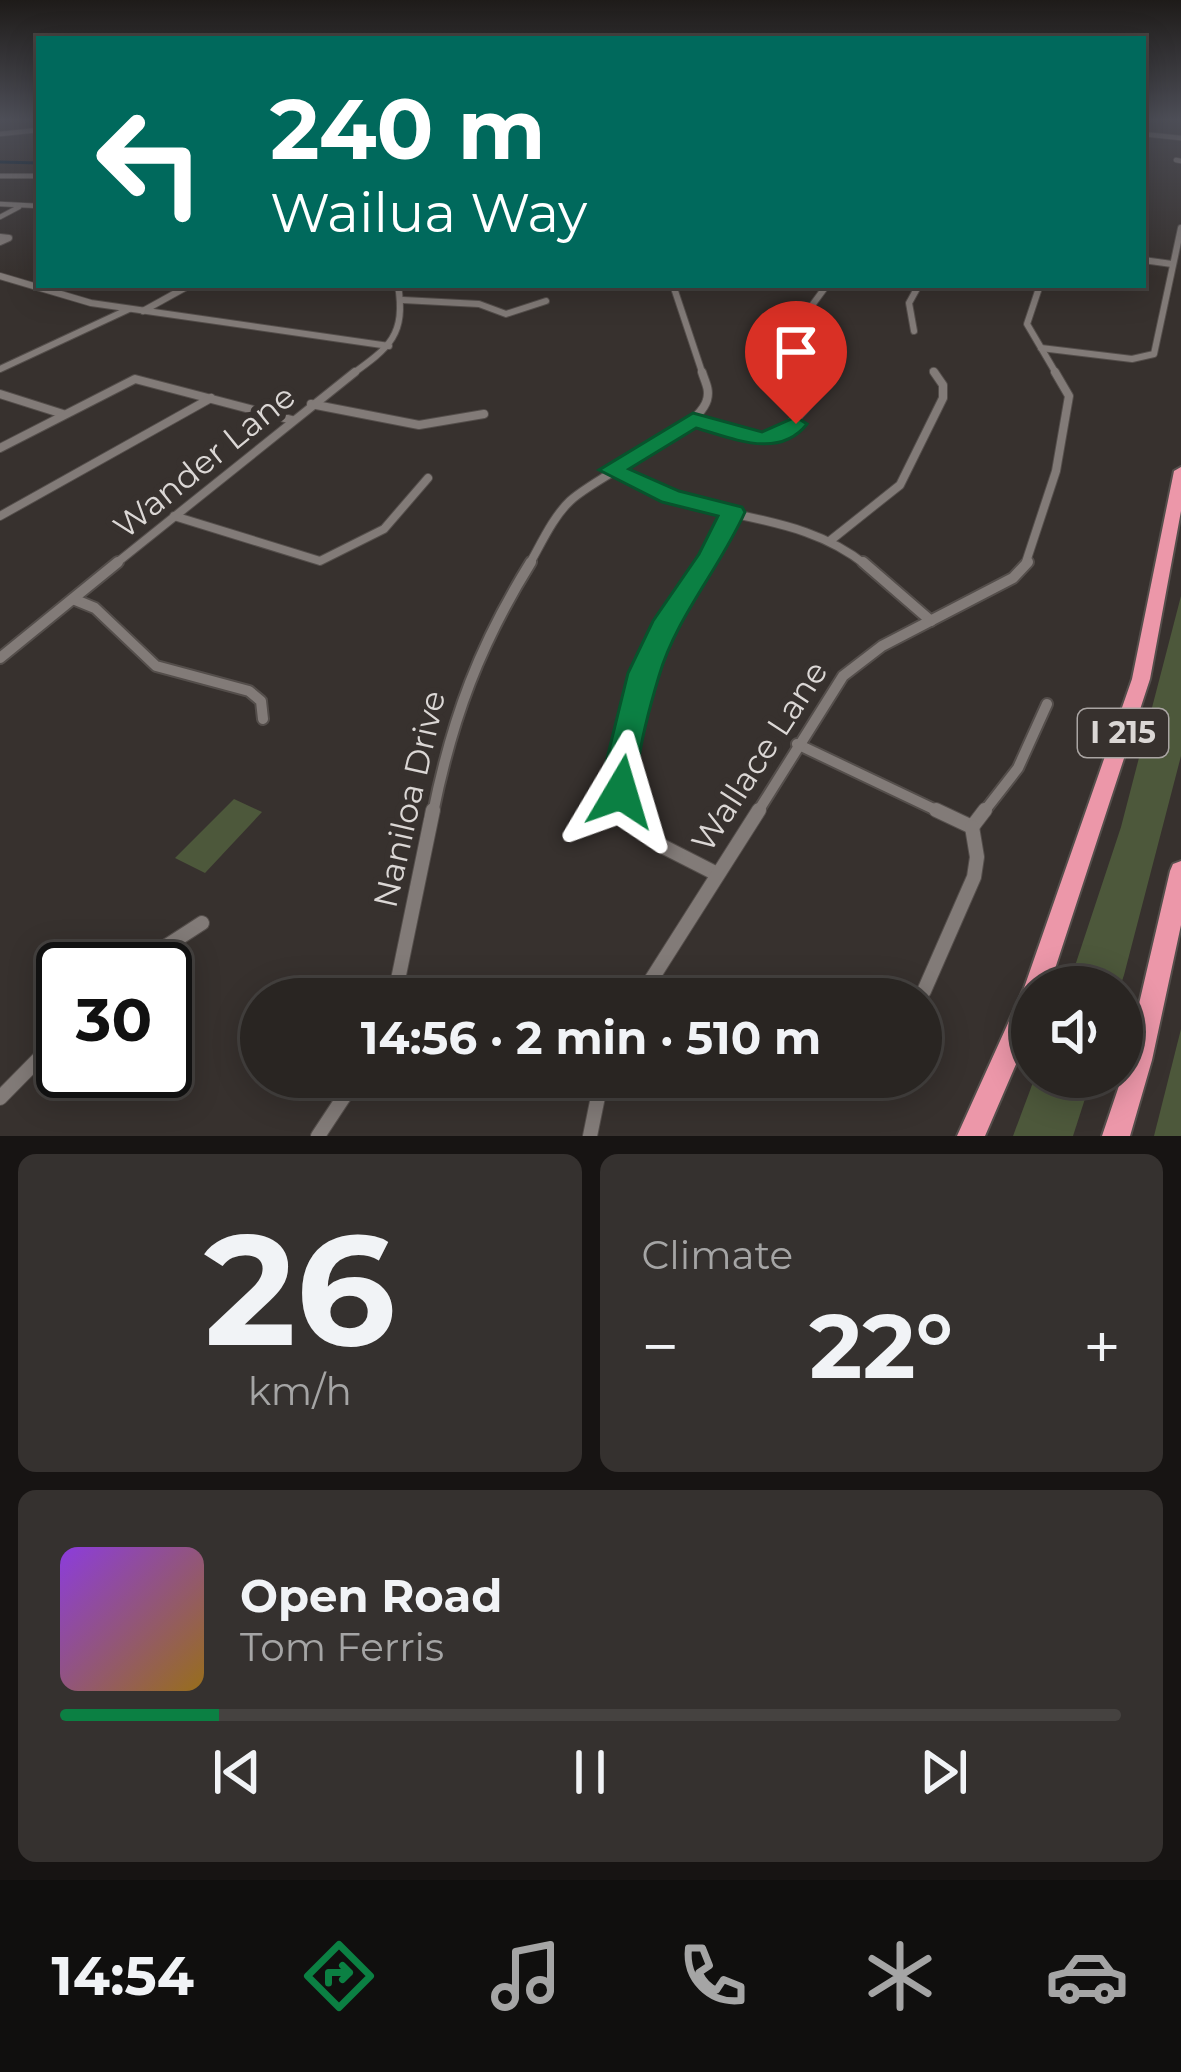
<!DOCTYPE html>
<html lang="en">
<head>
<meta charset="utf-8">
<style>
	body { margin:0; font-family:Montserrat,sans-serif; background:#35312f; color:#f1f3f6; height:100vh; display:flex; flex-direction:column; font-size:45px; white-space:nowrap }
	* { box-sizing:border-box; margin:0 }
	p { font-size:39px; color:#a5a5a5 }
	.icon { flex:none; width:66px; height:66px; fill:none; stroke:currentColor; stroke-width:2; stroke-linecap:round; stroke-linejoin:round }
	.map { position:relative; height:1136px; overflow:hidden }
	.side { display:flex; flex-direction:column; gap:18px; padding:18px; background:#171413; flex:1 }
	.side>* { flex:none }
	.guide { position:absolute; left:36px; top:36px; width:1110px; height:252px; border-radius:0px; box-shadow:0 6px 30px #0003,0 0 0 3px #454240; background:#00695c; color:#fff; overflow:hidden }
	.controls { position:absolute; left:1011px; top:966px; display:grid; gap:24px }
	.controls a { display:grid; place-items:center; width:132px; height:132px; border-radius:50%; background:#292522; box-shadow:0 6px 30px #0003,0 0 0 3px #454240; font-size:60px }
	.speed { position:absolute; left:36px; top:942px; display:flex; gap:24px; font-size:60px; font-weight:700; text-align:center }
	.speed>* { display:grid; place-content:center; width:156px; height:156px; border-radius:50%; background:#292522; box-shadow:0 6px 30px #0003,0 0 0 3px #454240; line-height:1 }
	.speed .limit { border:6px solid #111; border-radius:18px; background:#fff; color:#111 }
	.pin { position:absolute; display:grid; place-items:center; width:102px; height:102px; color:#fff; margin:-123px -51px; border-radius:50% 50% 50% 0; rotate:-45deg; box-shadow:0 0 12px #0007 }
	.pin .icon { rotate:45deg }
	.me { position:absolute; width:132px; margin:-66px; rotate:7deg; stroke-linejoin:round; filter:drop-shadow(0 0 9px #0008) }
	.turn { display:flex; align-items:center; gap:42px; height:252px; padding:0 36px; font-size:54px }
	.turn .icon { width:156px; height:156px; stroke-width:2.5 }
	.turn b { display:block; font-size:84px; line-height:102px }
	.big { font-size:90px; font-weight:700; line-height:1.1 }
	.side .widget { flex:1; display:flex; flex-direction:column; justify-content:center; gap:18px; min-width:0; padding:0 42px; border-radius:18px; background:#35312f }
	.side .dial { align-items:center; gap:0 }
	.dial b { font-size:156px; line-height:1 }
	.song { display:flex; align-items:center; gap:36px }
	.cover { width:144px; height:144px; border-radius:18px; background:linear-gradient(135deg,hsl(270 70% 55%),hsl(40 70% 35%)) }
	.played { height:12px; border-radius:6px; background:linear-gradient(90deg,#0b8043 15%,#454240 15%) }
	.keys { display:flex; justify-content:space-around; direction:ltr }
	.heat { display:flex; justify-content:space-between; align-items:center; font-size:66px; direction:ltr }
	.side .tiles { flex:1; display:grid; gap:18px; grid-template-columns:1fr 1fr }
	.widget:last-child { grid-column:span 2 }
	.trip { position:absolute; left:240px; top:978px; width:702px; height:120px; border-radius:60px; background:#292522; box-shadow:0 6px 30px #0003,0 0 0 3px #454240; font-weight:700; line-height:120px; text-align:center }
	.menu { display:flex; height:192px; justify-content:space-around; align-items:center; background:#100f0e; color:#a5a5a5 }
	.menu .icon { width:84px; height:84px }
	.menu .active { color:#0b8043 }
	.menu b { font-size:54px; color:#f1f3f6 }
	.map>svg:first-child { display:block }
	.green { fill:#4d583b }
	.lines { fill:none; stroke-linecap:round; stroke-linejoin:round }
	.stream { stroke:#001d34; stroke-width:3 }
	.minor-far4-casing { stroke:#544e4b; stroke-width:6 }
	.minor-far3-casing { stroke:#544e4b; stroke-width:8 }
	.minor-far2-casing { stroke:#544e4b; stroke-width:10 }
	.minor-far1-casing { stroke:#544e4b; stroke-width:14 }
	.minor-casing { stroke:#544e4b; stroke-width:16 }
	.motorway-casing { stroke:#544e4b; stroke-width:4 }
	.minor-far4 { stroke:#827b78; stroke-width:4.5 }
	.minor-far3 { stroke:#827b78; stroke-width:6 }
	.minor-far2 { stroke:#827b78; stroke-width:8 }
	.minor-far1 { stroke:#827b78; stroke-width:10 }
	.minor { stroke:#827b78; stroke-width:14 }
	.motorway { fill:#ec97a9; fill-rule:evenodd }
	.route { fill:#0b8043; stroke:#07532c; stroke-width:3 }
	.labels { text-anchor:middle; stroke-width:12; stroke-linejoin:round; paint-order:stroke }
	.shield { fill:#37312e; stroke:#aaa5a3; stroke-width:3 }
	.shield-label { font-size:30px; font-weight:bold; fill:#dbd7d5 }
	.street-label { font-size:33px; fill:#dbd7d5; stroke:#37312e }
</style>
</head>
<body>
<div class="map">
<svg width="1181" height="1136" viewBox="0 0 1181 1136">
	<rect width="100%" height="100%" fill="#37312e"/>
	<g class="green">
		<path d="M1181,596v160l-57,219 -4,12h-52l53,-160z"/>
		<path d="M234,799l28,13 -57,61 -30,-15z"/>
		<path d="M1181,1029v107h-27z"/>
		<path d="M1035,1077h57l-19,59h-60z"/>
	</g>
	<g class="lines">
		<path class="stream" d="M0,162l39,1"/>
		<defs>
			<g id="minor-far4">
				<path d="M0,134l39,-4"/>
				<path d="M1143,134l38,4"/>
				<path d="M1176,160l5,1"/>
				<path d="M0,176h39"/>
				<path d="M0,204l39,2"/>
				<path d="M0,217l19,-10"/>
			</g>
			<g id="minor-far3">
				<path d="M0,237l9,1 -9,4"/>
				<path d="M1143,260l29,4"/>
				<path d="M0,276l91,27 298,43"/>
				<path d="M673,285l30,90"/>
				<path d="M1040,285l-13,39 30,51"/>
				<path d="M403,300l76,4 27,10 40,-13"/>
				<path d="M812,307l-12,-2 -4,23 16,1 1,-25 14,-19"/>
				<path d="M143,311l47,-26"/>
				<path d="M914,331l-5,-28 10,-18"/>
				<path d="M1041,348l91,11 22,-5 27,-126"/>
				<path d="M0,369l129,-60"/>
				<path d="M933,371l3,4"/>
				<path d="M351,375c39,-28 55,-40 47,-90"/>
				<path d="M816,375l-7,-26h16l5,23h-14"/>
			</g>
			<g id="minor-far2">
				<path d="M0,394l63,20"/>
				<path d="M311,404l108,21 65,-11"/>
				<path d="M693,420c66,24 83,29 127,-30l-5,-18"/>
				<path d="M0,448l135,-69 157,41"/>
				<path d="M611,470c23,10 46,23 70,30 65,21 129,20 185,65"/>
				<path d="M0,516l211,-118"/>
				<path d="M174,516l146,45 64,-32 44,-51"/>
				<path d="M831,540l69,-55 43,-87v-13l-9,-13"/>
				<path d="M114,565l241,-193"/>
				<path d="M529,565c12,-21 24,-48 41,-64 30,-28 127,-68 137,-101 3,-11 -2,-18 -5,-28"/>
				<path d="M703,565l30,-53"/>
				<path d="M1025,565l31,-94 13,-75 -14,-24"/>
			</g>
			<g id="minor-far1">
				<path d="M863,562l68,59"/>
				<path d="M73,599l22,9 61,58 93,25 12,10 2,18"/>
				<path d="M0,658l118,-96"/>
				<path d="M797,744l145,69"/>
				<path d="M433,813c19,-95 47,-169 98,-251"/>
				<path d="M628,813c-31,-69 40,-194 77,-251"/>
				<path d="M757,813l86,-137 39,-30 131,-68 15,-16"/>
				<path d="M983,813l35,-45 29,-64"/>
			</g>
			<g id="minor">
				<path d="M627,810l33,35 57,29"/>
				<path d="M936,810l36,17"/>
				<path d="M972,827l13,-17"/>
				<path d="M131,969l71,-46"/>
				<path d="M394,999l39,-189"/>
				<path d="M639,999l120,-189"/>
				<path d="M915,999l9,-8 50,-114 3,-20 -5,-30"/>
				<path d="M0,1098l63,-64"/>
				<path d="M318,1136l39,-59"/>
				<path d="M590,1136l12,-59"/>
			</g>
			<g id="motorway">
				<path d="M1181,467v44l-31,168 -101,308h-17v40l-47,109h-28l67,-148 108,-309 42,-208z"/>
				<path d="M1181,861v64l-29,135 -22,76h-28l20,-59 48,-206 3,-7z"/>
			</g>
		</defs>
		<use href="#minor-far4" class="minor-far4-casing"/>
		<use href="#minor-far3" class="minor-far3-casing"/>
		<use href="#minor-far2" class="minor-far2-casing"/>
		<use href="#minor-far1" class="minor-far1-casing"/>
		<use href="#minor" class="minor-casing"/>
		<use href="#motorway" class="motorway-casing"/>
		<use href="#minor-far4" class="minor-far4"/>
		<use href="#minor-far3" class="minor-far3"/>
		<use href="#minor-far2" class="minor-far2"/>
		<use href="#minor-far1" class="minor-far1"/>
		<use href="#minor" class="minor"/>
		<use href="#motorway" class="motorway"/>
	</g>
	<linearGradient id="sky" x2="0" y2="1"><stop stop-color="#1e1b19"/><stop offset="0.43" stop-color="#4d4e57"/><stop offset="1" stop-color="#4d4e57" stop-opacity="0"/></linearGradient>
	<rect width="1181" height="277" fill="url(#sky)"/>
	<path class="route" d="M693,413l69,19 34,-15 11,7c-28,36 -75,14 -111,4l-67,41 50,22 63,16 3,5c-25,56 -69,105 -86,164 -9,30 -20,68 -22,99 0,12 2,16 -4,27l-12,4 -12,-4 -6,-27 25,-102 25,-52 46,-67 19,-38 -56,-14 -63,-32z"/>
	<g class="labels">
		<rect class="shield" x="1078" y="709" width="90" height="48" rx="9"/>
		<g class="shield-label">
			<text x="1123" y="743">I 215</text>
		</g>
		<g class="street-label">
			<text transform="translate(204 461) rotate(-39)" y="12">Wander Lane</text>
			<text transform="translate(759 756) rotate(-57)" y="12">Wallace Lane</text>
			<text transform="translate(409 799) rotate(-77)" y="12">Naniloa Drive</text>
		</g>
	</g>
</svg>
<div class="controls">
<a><svg class="icon" aria-label="sound" viewBox="0 0 24 24"><path d="M4 9h4l5-4v14l-5-4H4zM17 9q2 3 0 6"/></svg></a>
</div>
<div class="speed"><div class="limit">30</div></div>
<div class="pin" style="left:796px;top:424px;background:#d93025"><svg class="icon" aria-label="arrive" viewBox="0 0 24 24"><path d="M6 21V4h12l-3 4 3 4H6"/></svg></div>
<svg class="me" style="left:621px;top:792px" viewBox="-20 -20 40 40"><path d="M0-17L14 15 0 8-14 15z" fill="#0b8043" stroke="#fff" stroke-width="4"/></svg>
<div class="trip">14:56 · 2 min · 510 m</div>
<div class="guide">
<div class="turn"><svg class="icon" aria-label="left" viewBox="0 0 24 24"><path d="M17 20v-9H6M10 6l-5 5 5 5"/></svg><div><b>240 m</b>Wailua Way</div></div>
</div>
</div>
<section class="side">
<div class="tiles">
<div class="widget dial"><b>26</b><p>km/h</p></div>
<div class="widget"><p>Climate</p>
<div class="heat"><a>−</a><b class="big">22°</b><a>+</a></div>
</div>
<div class="widget">
<div class="song"><i class="cover"></i><div><b>Open Road</b><p>Tom Ferris</p></div></div>
<div class="played"></div>
<div class="keys"><svg class="icon" aria-label="previous" viewBox="0 0 24 24"><path d="M18 5L8 12l10 7zM5 5v14"/></svg><svg class="icon" aria-label="pause" viewBox="0 0 24 24"><path d="M8 5v14M16 5v14"/></svg><svg class="icon" aria-label="next" viewBox="0 0 24 24"><path d="M6 5l10 7-10 7zM19 5v14"/></svg></div>
</div>
</div>
</section>
<nav class="menu">
<b>14:54</b>
<svg class="icon active" aria-label="directions" viewBox="0 0 24 24"><path d="M12 3l9 9-9 9-9-9zM9 14v-3h6M13 9l2 2-2 2"/></svg>
<svg class="icon" aria-label="music" viewBox="0 0 24 24"><path d="M9 18V5l10-2v13"/><circle cx="6" cy="18" r="3"/><circle cx="16" cy="16" r="3"/></svg>
<svg class="icon" aria-label="phone" viewBox="0 0 24 24"><path d="M5 4h4l2 5-3 2q2 4 5 5l2-3 5 2v4C11 20 4 13 5 4z"/></svg>
<svg class="icon" aria-label="climate" viewBox="0 0 24 24"><path d="M12 3v18M4 7l16 10M4 17L20 7"/></svg>
<svg class="icon" aria-label="car" viewBox="0 0 24 24"><path d="M5 17H2v-5l4-1 3-4h7l3 4 3 1v5h-3M9 17h6M6 11h13"/><circle cx="7" cy="17" r="2"/><circle cx="17" cy="17" r="2"/></svg>
</nav>
</body>
</html>
